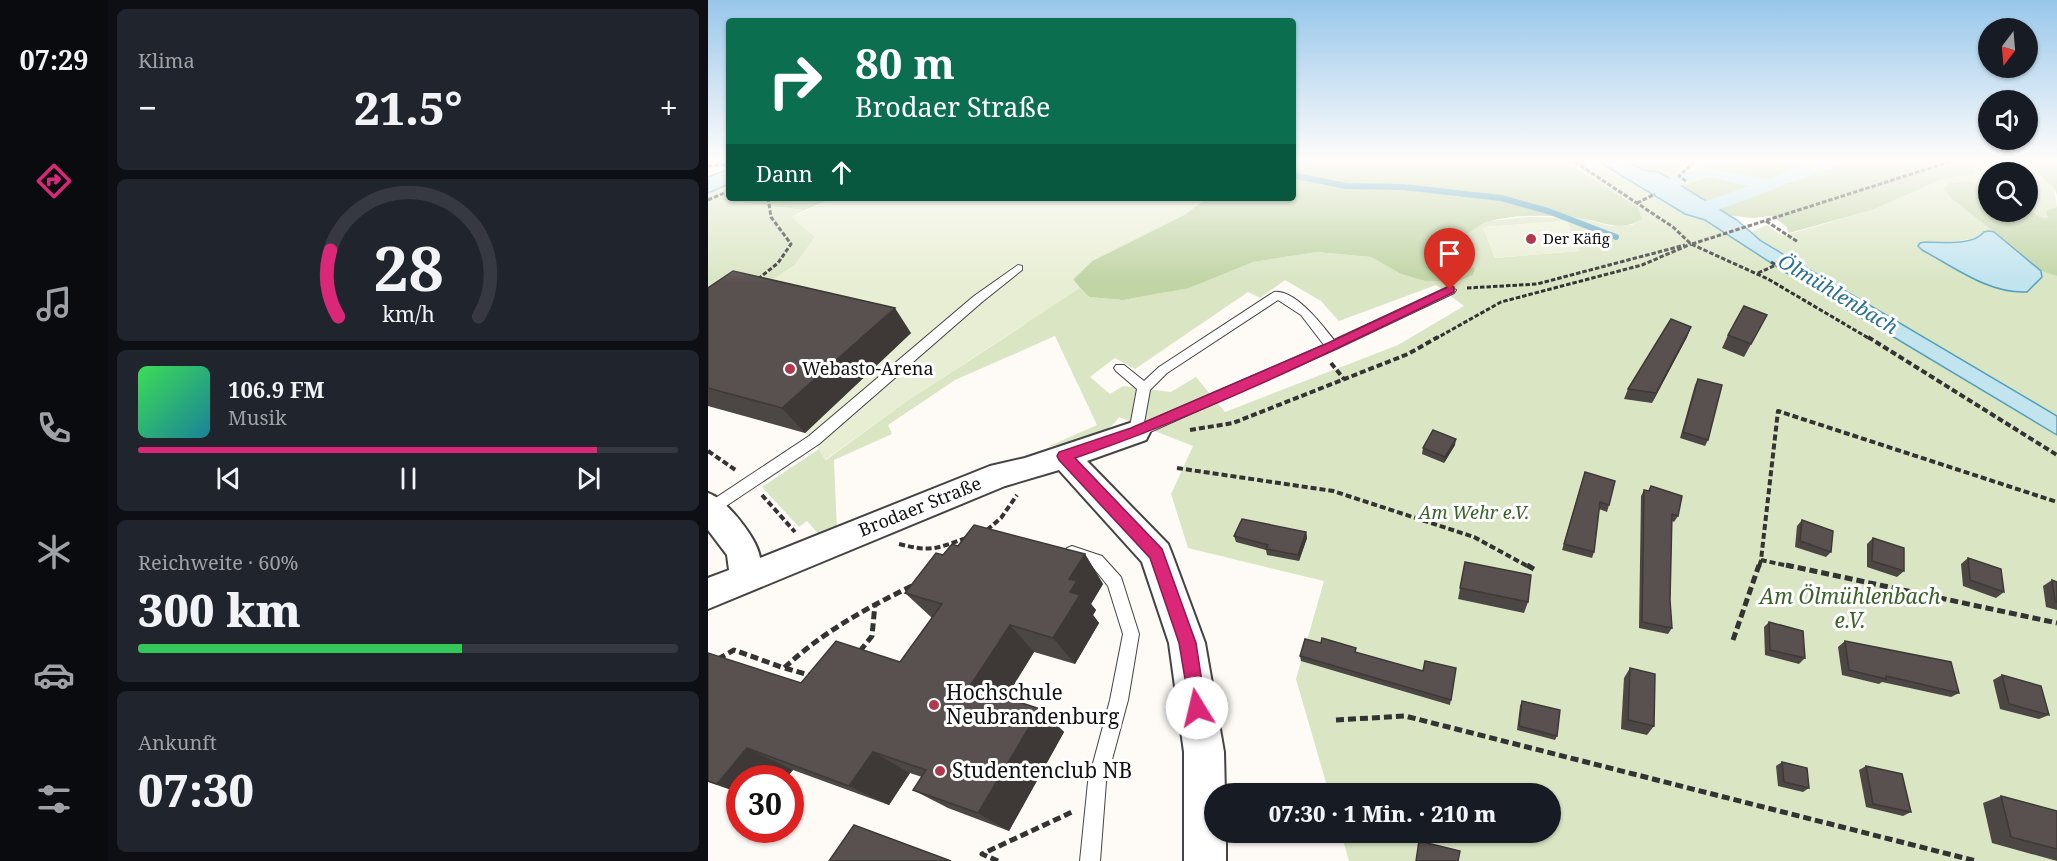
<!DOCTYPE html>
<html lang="de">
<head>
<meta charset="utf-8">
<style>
	body { margin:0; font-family:"Noto Serif",serif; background:#20242c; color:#f1f3f6; height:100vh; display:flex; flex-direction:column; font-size:22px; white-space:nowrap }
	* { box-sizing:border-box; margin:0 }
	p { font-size:20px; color:#9ea1a6 }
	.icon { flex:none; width:33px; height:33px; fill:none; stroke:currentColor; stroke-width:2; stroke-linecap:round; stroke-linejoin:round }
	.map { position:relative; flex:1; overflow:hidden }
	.details { display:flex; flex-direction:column; gap:9px; padding:9px; background:#0d0f14; width:600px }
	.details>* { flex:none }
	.banner { position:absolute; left:18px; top:18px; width:570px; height:183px; border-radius:6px; box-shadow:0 2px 4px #0004; background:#0b6e4f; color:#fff; overflow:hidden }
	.needle { width:39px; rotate:196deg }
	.controls { position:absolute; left:1270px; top:18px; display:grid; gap:12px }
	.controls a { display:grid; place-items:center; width:60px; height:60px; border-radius:50%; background:#171b24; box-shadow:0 2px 4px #0004; font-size:30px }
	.speed { position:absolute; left:18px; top:765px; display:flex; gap:12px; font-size:30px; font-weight:700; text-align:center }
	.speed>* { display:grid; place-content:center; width:78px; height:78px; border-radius:50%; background:#171b24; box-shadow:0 2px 4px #0004; line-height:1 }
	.speed .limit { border:9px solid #d22; background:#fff; color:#111 }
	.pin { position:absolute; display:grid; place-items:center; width:51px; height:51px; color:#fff; margin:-62px -26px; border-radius:50% 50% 50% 0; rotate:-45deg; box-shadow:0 0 6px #0007 }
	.pin .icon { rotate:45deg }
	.me { position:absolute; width:66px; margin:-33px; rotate:351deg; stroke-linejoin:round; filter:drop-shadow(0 0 4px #0008) }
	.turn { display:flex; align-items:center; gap:21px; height:126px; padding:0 30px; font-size:27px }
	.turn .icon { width:78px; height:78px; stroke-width:2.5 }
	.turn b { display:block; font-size:42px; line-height:51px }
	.then { display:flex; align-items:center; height:57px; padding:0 30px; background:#0003; gap:12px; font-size:22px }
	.big { font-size:45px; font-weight:800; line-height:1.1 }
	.details .tile { flex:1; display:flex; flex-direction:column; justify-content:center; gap:9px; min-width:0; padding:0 21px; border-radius:9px; background:#20242c }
	.details .dial { align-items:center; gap:0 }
	.dial svg { height:156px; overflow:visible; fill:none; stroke:#363941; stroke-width:7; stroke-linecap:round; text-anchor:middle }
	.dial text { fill:#f1f3f6; stroke:none }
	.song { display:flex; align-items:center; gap:18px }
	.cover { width:72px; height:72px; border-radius:9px; background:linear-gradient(135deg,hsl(130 70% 55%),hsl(190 70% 35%)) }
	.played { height:6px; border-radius:3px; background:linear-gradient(90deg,#db2777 85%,#363941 85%) }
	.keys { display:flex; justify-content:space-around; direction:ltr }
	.heat { display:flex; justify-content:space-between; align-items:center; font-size:33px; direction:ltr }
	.charge { height:9px; border-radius:4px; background:linear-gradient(90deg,#34c759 60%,#363941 0) }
	.trip { position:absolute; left:496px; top:783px; width:357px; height:60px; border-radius:30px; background:#171b24; box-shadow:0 2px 4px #0004; font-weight:800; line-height:60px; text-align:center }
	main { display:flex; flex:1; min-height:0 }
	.dock { display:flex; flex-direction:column; width:108px; justify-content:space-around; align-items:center; background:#090b0e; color:#9ea1a6 }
	.dock .icon { width:42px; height:42px }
	.dock .on { color:#db2777 }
	.dock b { font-size:27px; color:#f1f3f6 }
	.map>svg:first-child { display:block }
	.green { fill:#d9e5c3; fill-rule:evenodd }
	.forest { fill:#c0d4a4 }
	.pitch { fill:#e8eed3 }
	.water { fill:#c1e4ef; stroke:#519fbd; stroke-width:1.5 }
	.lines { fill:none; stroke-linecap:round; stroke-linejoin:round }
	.stream { stroke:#519fbd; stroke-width:6 }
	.canal { fill:#c1e4ef; fill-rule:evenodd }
	.service-casing { stroke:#444; stroke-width:2 }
	.minor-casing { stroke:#444; stroke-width:4 }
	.path-far2 { stroke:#333; stroke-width:3; stroke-dasharray:4.5 2; stroke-linecap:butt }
	.path-far1 { stroke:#333; stroke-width:4; stroke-dasharray:6 3; stroke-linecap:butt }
	.path { stroke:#333; stroke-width:5; stroke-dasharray:8 4; stroke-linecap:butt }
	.service { fill:#fff; fill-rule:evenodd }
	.minor { fill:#fff; fill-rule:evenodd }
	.wall { fill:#4c4644 }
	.shaded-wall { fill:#3e3937 }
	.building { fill:#58514f; stroke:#3e3937; stroke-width:1.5 }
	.route { fill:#db2777; stroke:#8e194d; stroke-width:1.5 }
	.poi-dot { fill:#b1394e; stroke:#fff; stroke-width:2 }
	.labels { text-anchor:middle; stroke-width:6; stroke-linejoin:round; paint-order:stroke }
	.far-poi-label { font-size:15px; fill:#111; stroke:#fff; text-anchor:start }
	.poi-label { font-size:18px; fill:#111; stroke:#fff; text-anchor:start }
	.street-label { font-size:18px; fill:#111; stroke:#fff }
	.park-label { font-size:18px; font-style:italic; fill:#3b6228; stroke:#fff }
	.water-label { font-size:20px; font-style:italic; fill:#297394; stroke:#fff }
	.near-park-label { font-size:21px; font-style:italic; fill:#3b6228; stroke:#fff }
	.near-poi-label { font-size:21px; fill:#111; stroke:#fff; text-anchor:start }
</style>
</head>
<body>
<main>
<nav class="dock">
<b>07:29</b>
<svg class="icon on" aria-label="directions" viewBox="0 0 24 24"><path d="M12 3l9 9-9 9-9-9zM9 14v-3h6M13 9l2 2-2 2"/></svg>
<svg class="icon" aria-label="music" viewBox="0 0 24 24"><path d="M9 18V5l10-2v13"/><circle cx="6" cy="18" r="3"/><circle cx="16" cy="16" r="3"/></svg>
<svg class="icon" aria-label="phone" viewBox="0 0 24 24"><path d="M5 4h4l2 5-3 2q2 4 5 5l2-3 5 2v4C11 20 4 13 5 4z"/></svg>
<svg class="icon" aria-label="climate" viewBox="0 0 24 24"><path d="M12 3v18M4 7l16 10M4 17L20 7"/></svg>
<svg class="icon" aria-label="car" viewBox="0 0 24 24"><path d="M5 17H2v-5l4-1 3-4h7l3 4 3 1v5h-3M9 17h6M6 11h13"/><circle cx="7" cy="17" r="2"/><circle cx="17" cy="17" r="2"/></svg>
<svg class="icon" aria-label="filters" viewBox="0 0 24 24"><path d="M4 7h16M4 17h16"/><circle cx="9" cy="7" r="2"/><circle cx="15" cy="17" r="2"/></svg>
</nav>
<section class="details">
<div class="tile"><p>Klima</p>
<div class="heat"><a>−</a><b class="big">21.5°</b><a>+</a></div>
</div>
<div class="tile dial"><svg viewBox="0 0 100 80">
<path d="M14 69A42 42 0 1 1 86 69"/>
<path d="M14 69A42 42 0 0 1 10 35" stroke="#db2777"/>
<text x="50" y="56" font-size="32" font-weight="700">28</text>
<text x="50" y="72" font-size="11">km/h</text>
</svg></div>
<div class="tile">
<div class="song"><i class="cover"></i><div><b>106.9 FM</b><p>Musik</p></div></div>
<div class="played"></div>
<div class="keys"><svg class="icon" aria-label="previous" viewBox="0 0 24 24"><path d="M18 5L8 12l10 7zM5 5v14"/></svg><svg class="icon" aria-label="pause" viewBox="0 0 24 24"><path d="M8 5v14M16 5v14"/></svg><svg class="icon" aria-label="next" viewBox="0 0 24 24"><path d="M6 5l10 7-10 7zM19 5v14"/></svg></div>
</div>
<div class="tile"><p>Reichweite · 60%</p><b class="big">300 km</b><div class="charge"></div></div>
<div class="tile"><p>Ankunft</p><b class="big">07:30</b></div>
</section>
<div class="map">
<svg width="1349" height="861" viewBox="0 0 1349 861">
	<rect width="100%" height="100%" fill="#fefbf6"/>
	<g class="green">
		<path d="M859,162h32l86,52 20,6 80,52 272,163v426h-708l-8,-28 210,-1v-38l-222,-1 -33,-114 28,-98 -136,-33 -17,-54 22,-48 -74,-29c-13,22 -49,24 -72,30l50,-22 -42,-89 -100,44 -67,45 4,9 -58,26 3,71 -16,6 -14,-16 -8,6 -37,-40 57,-38 7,11 81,-59 117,-76 13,-14 -1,-7 -20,-10 1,-9 16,-13 132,-74h42l-23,17 -92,46 -19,19 16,17 34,3 65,-12 65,-26 64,-10 54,5 30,17 24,7 32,1 16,-7 2,-6c-12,-15 -31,-16 -48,-18l14,-11 25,-7 23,-12 38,-4 53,1 30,8 22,-1 9,-6 -4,-11zM859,221l12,30 -84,7 -12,-31zM577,280l36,21 18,20 97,-36 28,21 -66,39 -173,67 -29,-35 -25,15 -48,-6 -13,8 -20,-17 25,-19 20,11 113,-77 12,6z"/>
		<path d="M981,162h16l2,15 -25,9 -23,-14 22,-5z"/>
		<path d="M1270,162h47l29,26 3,19 -11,4 3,7 -9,-1 -12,-8v-37h-39v15l-22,-6 -23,8 8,10 42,33 -5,-1c-19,12 -42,11 -64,11l117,35 -1,-6 16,5v140l-308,-183 18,-8 15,11 90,-26 71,-31 32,-4 -1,-9z"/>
		<path d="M21,184v9l-10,4 2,3 84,10 -13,7 23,20 -20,28 -35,23 -52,26v-121z"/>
	</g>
	<g class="forest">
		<path d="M585,162h274l71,46 4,11c-21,14 -41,2 -63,-1 -27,-3 -63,-4 -89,3 -9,2 -16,10 -25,13 -16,5 -23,5 -38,16 18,4 35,4 48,19l-2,6 -16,7 -32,-1 -24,-7 -30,-17 -54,-5 -64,10 -64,26 -66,12 -34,-3 -16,-17 19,-19 92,-46 23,-17h86z"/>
		<path d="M921,162h60c-19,14 -41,11 -60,0z"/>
		<path d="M997,162h273l-4,4 1,9 -32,4 -71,31 -83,23 -3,-7 -14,-10 -20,2 -25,-3 -45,-29 25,-9z"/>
		<path d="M1317,162h32v33l-3,-7z"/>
		<path d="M1259,181l22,6v25h39v-3l12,8 8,1 -2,-7 11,-4v69l-16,-5 -27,-20 -20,-19 -42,-33 -8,-10 5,-6z"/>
		<path d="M21,193v5h104l-28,12 -84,-10 -2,-2z"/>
	</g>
	<g class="pitch">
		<path d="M125,198h374l-23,17 -92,46 -19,18 7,9 -173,113 -82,59 -11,-19 -9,-8 -97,-27 52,-118 35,-23 20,-28 -23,-20z"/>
		<path d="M859,221l13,30 -85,7 -12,-31z"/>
	</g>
	<g class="water">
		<path d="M891,162h30l14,8 16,2 78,48 24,21 296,175v19l-272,-163 -80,-52 -20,-6z"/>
		<path d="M21,169v15l-21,9v-16z"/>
		<path d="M1281,231l5,1 47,39 1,6 -15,15c-38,2 -73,-25 -105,-42l-4,-4 2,-3 5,-1c16,0 48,4 59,-10z"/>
	</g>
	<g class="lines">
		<path class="stream" d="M589,176l49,10 57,1 98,11 47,13 68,26"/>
		<path class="canal" d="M1105,162h25l-3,4 -122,46 -25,-1 -2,-4 2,-4 22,-3 38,-14c-11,-2 -37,-11 -47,-8 -20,5 -27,16 -50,10l-3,-4 3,-4 22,-2 26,-11 68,12z"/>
		<defs>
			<g id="service">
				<path d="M310,265l4,1v4l-40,32 -163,142 -102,68 -9,1v-10l101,-67 165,-140z"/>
				<path d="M742,286l6,4 -2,3 -118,56 -195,87h-10l-2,-4 8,-43 -21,-18 -2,-3 2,-3h8l20,16 15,-14 115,-75c21,-3 48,33 60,48zM570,300l23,15 23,30 -180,78 6,-33 17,-17z"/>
				<path d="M364,546l30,10 19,21 18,57 -11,66 -22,82 -6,79h-20l8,-79 22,-82 13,-66 -15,-48 -16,-20 -25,-8 -3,-5 3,-5z"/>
			</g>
			<path id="minor" d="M428,421l10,3 4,8 -4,8 -59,21 81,83 4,10 33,89 19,109 1,42h-10v38h11v29h-42v-109l-15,-109 -27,-81 -83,-92 -54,16 -297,123v-31l21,-8 -2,-15 -19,-25v-37c18,6 50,46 52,65l230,-92 35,-8z"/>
		</defs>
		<use href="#service" class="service-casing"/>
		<use href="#minor" class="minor-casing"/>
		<g class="path-far2">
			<path d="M867,162l98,65 18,17 77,35 102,60"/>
			<path d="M0,166l21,-2"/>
			<path d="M978,181l-7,-5 15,-14"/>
			<path d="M0,200l21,-9"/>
			<path d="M929,203l18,-9"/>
			<path d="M1058,221l32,21"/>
			<path d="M984,244l257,-82"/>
			<path d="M1063,262l10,6"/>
			<path d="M1050,273l18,-8"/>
			<path d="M50,279l20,-16 13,-19 -20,-27 -3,-19"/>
			<path d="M759,288l70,-4 148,-39"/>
			<path d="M727,339l66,-37 141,-37 49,-21"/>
		</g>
		<g class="path-far1">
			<path d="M1160,337l189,118"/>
			<path d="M623,363l13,16"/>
			<path d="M482,430l43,-7 175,-69 30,-17"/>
			<path d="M0,451l29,20"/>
			<path d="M469,468l156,23 141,46 55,30"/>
			<path d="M54,495l33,37"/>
			<path d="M279,530l14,-12 16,-23"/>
			<path d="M191,544c31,8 37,5 67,-6"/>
			<path d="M1051,567l2,-7"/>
			<path d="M1085,567l-32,-7 17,-149 279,91"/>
		</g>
		<g class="path">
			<path d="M819,565l10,6"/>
			<path d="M1078,565l271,58"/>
			<path d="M1025,640l26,-75"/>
			<path d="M152,651l12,-15 3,-32"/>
			<path d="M10,659l16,-9 50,18c39,-36 82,-60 130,-83"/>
			<path d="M77,668l27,8"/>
			<path d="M628,720l69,-4 571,145"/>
			<path d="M290,861l-16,-7 90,-42"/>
		</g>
		<use href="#service" class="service"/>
		<use href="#minor" class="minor"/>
	</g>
	<g class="wall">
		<path d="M0,288l203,45 -106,100 -97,-27z"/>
		<path d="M1059,315l-23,42 -22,-9 6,-13z"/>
		<path d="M983,327l-4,10 -35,66 -28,-4 4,-10z"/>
		<path d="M990,379l10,61 -3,6 -25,-8 15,-53z"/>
		<path d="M747,445l-11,18 -22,-9 1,-6z"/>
		<path d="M875,478l26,27 -2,7 -8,-3 -5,43 -2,6 -30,-8z"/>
		<path d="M943,486l27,30 -4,6 -2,-1 -2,79 2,28 -4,6 -29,-6 2,-132 3,-6 4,1z"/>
		<path d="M1094,520l29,32 -5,5 -31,-10 2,-21z"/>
		<path d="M598,532l1,6 -8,23 -32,-6 -1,-5 -30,-8 -2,-6z"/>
		<path d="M1165,538l31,33 -7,6 -30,-10v-23z"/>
		<path d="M250,546l127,8 18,30 -12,20 5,6 -3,5 6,8 -24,41 -41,-12 -28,46 34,11 24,23 -55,99 -61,-23 -35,-18 9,-13 -12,-4 -21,32 -96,-35 -7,8h-46v15l-32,-11v-129l93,30 99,-21 32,-44 -27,-25 38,-38z"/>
		<path d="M1260,558l36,34 -8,6 -33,-12 -2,-22z"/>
		<path d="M757,562l63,40 -4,11 -66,-14z"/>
		<path d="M1344,580l5,2v28l-11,-3 -3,-21z"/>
		<path d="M1061,622l36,36 -6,6 -34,-9 -1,-28z"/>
		<path d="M1137,641l114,52 -8,4 -69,-15 -3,2 -37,-9 -4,-28z"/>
		<path d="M649,653l66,18 33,-3 -6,37 -149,-44 -1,-5z"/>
		<path d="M922,668l24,58 -7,9 -26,-6 3,-51z"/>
		<path d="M1294,675l47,40 -10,4 -39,-10 -7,-29z"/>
		<path d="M814,701l35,35 -2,4 -38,-10 3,-24z"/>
		<path d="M1074,762l27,26 -6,4 -25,-6 -2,-20z"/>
		<path d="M1158,766l45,46 -8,4 -37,-9 -7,-37z"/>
		<path d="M1293,796l56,15v50l-65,-18 -9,-40z"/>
	</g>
	<g class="shaded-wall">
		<path d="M187,308l16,25 -106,100 -23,-25z"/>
		<path d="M983,327l-4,10 -35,66 4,-10z"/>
		<path d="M748,439l-1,6 -11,18 1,-6z"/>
		<path d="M598,532l1,6 -8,23 -1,-6z"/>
		<path d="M377,554l18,30 -12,20 5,6 -3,5 6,8 -24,41 -22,-26 17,-46 -1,-13z"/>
		<path d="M302,625l24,27 -36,58 -28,-24z"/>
		<path d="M332,709l24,23 -55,99 -31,-18z"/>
		<path d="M39,748l46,22 -7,8h-46v15l-23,-9z"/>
		<path d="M165,752l37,21 -21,32 -40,-19z"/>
	</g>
	<g class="building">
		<path d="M25,271l162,37 -113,100 -74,-20v-100z"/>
		<path d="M1036,306l23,9 -16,29 -23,-9z"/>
		<path d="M963,319l20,8 -35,66 -28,-4z"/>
		<path d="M990,379l24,6 -14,55 -25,-8z"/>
		<path d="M725,430l23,9 -11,18 -22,-9z"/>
		<path d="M877,472l30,9 -6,24 -9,-3 -6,50 -30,-8z"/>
		<path d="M943,486l31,10 -4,20 -6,-2 -2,86 2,28 -30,-6 2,-132 5,1z"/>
		<path d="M534,519l64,13 -8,23 -32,-6 2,-4 -34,-9z"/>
		<path d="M1094,520l31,11 -2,21 -31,-11z"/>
		<path d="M266,525l111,29 -16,25 8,2 -7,11 10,3 -27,43 -43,-13 -40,61 70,23 -62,104 -65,-23 13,-20 -53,-18 -24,34 -102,-38 -30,36 -9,-3v-128l93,30 35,-42 64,21 42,-58 -37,-11 31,-40 7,2 9,-11 6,2z"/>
		<path d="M1165,538l31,10v23l-32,-10z"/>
		<path d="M1260,558l33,11 3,23 -34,-12z"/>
		<path d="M757,562l66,13 -3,27 -68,-14z"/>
		<path d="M1344,580l5,2v20l-2,-1z"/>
		<path d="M1061,622l34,9 2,27 -35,-8z"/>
		<path d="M614,638l34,10 -1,4 68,19 2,-10 31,7 -5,32 -151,-44 5,-17 16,4z"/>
		<path d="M1137,641l106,21 8,31 -73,-17v3l-37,-9z"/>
		<path d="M922,668l25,6 -1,52 -26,-6z"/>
		<path d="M1294,675l39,11 8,29 -40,-11z"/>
		<path d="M814,701l38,9 -3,26 -38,-10z"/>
		<path d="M1074,762l25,6 2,20 -25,-6z"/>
		<path d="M1158,766l36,8 9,38 -38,-8z"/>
		<path d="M1293,796l56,15v38l-46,-12z"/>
		<path d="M146,825l97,36h-122z"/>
		<path d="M711,841l41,10 -2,10h-42z"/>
	</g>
	<linearGradient id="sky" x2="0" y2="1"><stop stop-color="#98c7eb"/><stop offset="0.57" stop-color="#fffdfb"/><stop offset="1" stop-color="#fffdfb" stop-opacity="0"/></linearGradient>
	<rect width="1349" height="282" fill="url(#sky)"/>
	<path class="route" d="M742,286l4,1v5c-124,60 -249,122 -379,166l87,91 34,94 10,65 -2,7 -7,2 -6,-2 -12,-72 -29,-85 -91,-98 -2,-4 2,-4 72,-24 197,-85z"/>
	<g class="poi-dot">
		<circle cx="823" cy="239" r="6"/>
		<circle cx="82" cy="369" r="6"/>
		<circle cx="226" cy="705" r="6"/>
		<circle cx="232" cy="771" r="6"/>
	</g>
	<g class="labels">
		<g class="far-poi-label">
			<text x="835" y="244">Der Käfig</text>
		</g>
		<g class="poi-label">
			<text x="94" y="375">Webasto-Arena</text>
		</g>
		<g class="street-label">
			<text transform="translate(212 507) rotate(-22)" y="6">Brodaer Straße</text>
		</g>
		<g class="park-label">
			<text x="766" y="519">Am Wehr e.V.</text>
		</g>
		<g class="water-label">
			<text transform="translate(1130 294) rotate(31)" y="7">Ölmühlenbach</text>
		</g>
		<g class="near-park-label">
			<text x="1142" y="604">Am Ölmühlenbach<tspan x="1142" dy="24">e.V.</tspan></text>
		</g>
		<g class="near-poi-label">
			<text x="238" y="700">Hochschule<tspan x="238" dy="24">Neubrandenburg</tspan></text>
			<text x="244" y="778">Studentenclub NB</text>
		</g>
	</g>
</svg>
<div class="controls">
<a><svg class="needle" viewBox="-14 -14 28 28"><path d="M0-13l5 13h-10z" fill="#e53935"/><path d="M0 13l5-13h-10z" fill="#9ea1a6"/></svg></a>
<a><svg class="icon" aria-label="sound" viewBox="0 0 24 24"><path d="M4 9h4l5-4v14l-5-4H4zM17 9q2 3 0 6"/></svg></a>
<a><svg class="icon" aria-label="search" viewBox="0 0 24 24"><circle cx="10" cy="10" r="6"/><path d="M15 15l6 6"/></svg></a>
</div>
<div class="speed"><div class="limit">30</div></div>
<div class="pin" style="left:742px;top:290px;background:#d93025"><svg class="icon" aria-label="arrive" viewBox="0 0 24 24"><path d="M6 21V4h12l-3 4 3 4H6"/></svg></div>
<svg class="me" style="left:489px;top:708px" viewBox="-20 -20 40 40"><circle r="19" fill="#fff"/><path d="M0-13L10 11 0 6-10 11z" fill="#db2777"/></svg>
<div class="trip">07:30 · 1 Min. · 210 m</div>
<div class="banner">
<div class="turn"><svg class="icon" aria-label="right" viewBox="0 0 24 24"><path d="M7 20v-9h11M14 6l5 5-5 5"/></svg><div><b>80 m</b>Brodaer Straße</div></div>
<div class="then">Dann<svg class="icon" aria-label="ahead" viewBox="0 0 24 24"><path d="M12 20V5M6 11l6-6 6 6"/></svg></div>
</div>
</div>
</main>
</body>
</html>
